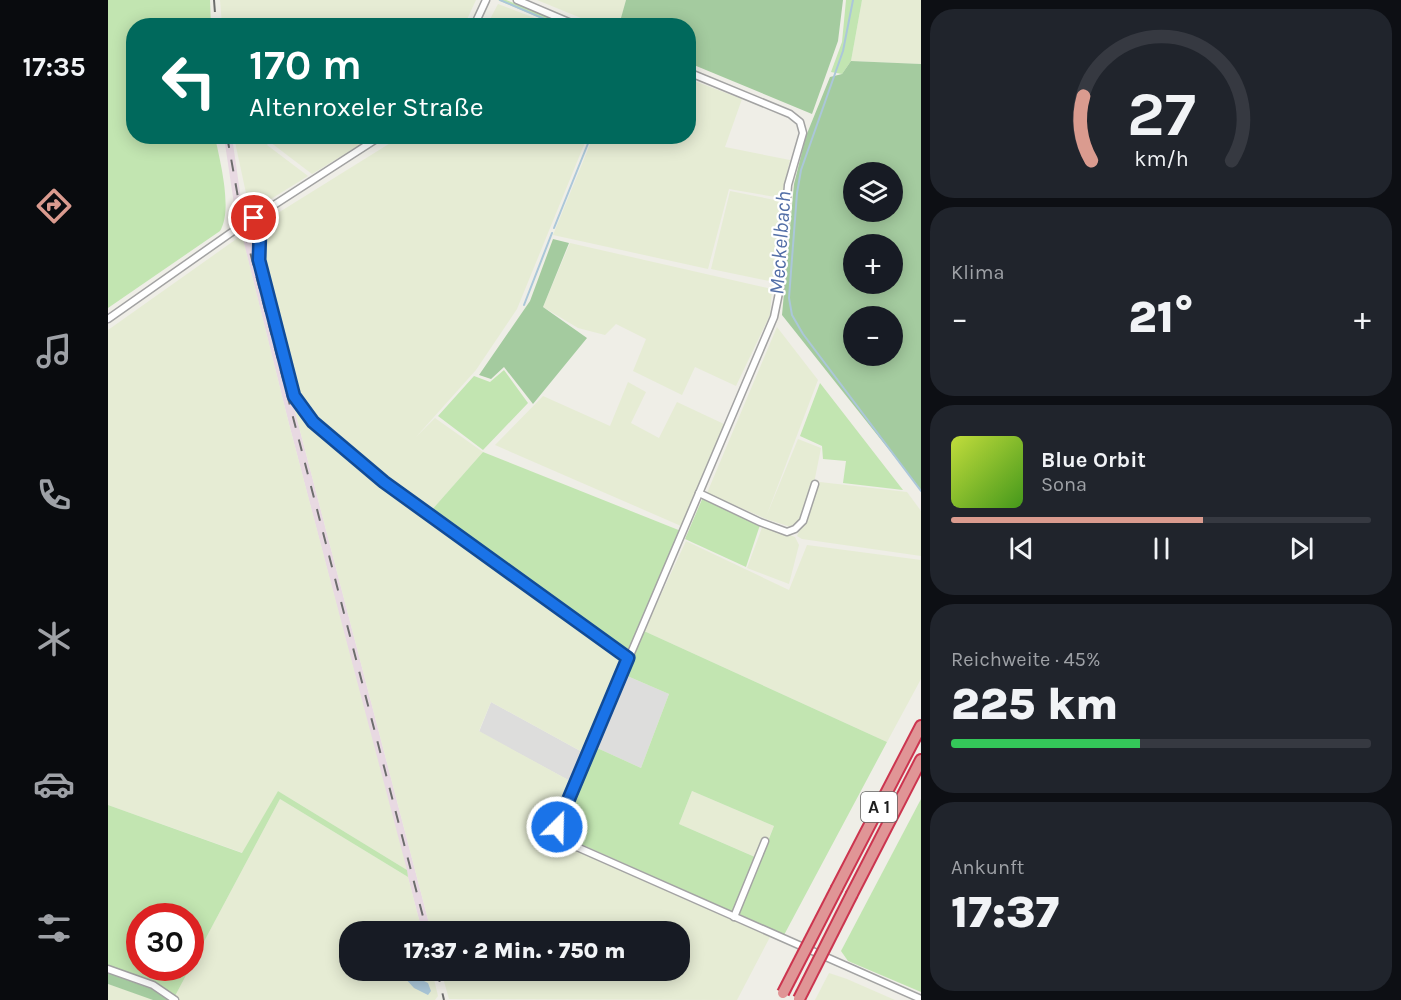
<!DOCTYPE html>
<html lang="de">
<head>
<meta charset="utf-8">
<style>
	body { margin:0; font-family:Karla,sans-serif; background:#20242c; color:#f1f3f6; height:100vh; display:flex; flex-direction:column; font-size:22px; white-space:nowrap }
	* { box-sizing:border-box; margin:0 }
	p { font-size:20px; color:#9ea1a6 }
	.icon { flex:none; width:33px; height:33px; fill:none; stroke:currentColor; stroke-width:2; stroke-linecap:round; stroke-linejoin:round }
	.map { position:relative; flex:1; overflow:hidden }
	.sheet { display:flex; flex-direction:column; gap:9px; padding:9px; background:#0d0f14; width:480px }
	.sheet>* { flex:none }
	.hud { position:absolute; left:18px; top:18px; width:570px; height:126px; border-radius:24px; box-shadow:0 3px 15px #0003; background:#00695c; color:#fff; overflow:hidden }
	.tools { position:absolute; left:735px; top:162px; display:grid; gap:12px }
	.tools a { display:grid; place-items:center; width:60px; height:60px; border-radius:50%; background:#171b24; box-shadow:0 3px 15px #0003; font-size:30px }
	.speed { position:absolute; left:18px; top:903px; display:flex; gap:12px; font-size:30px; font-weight:700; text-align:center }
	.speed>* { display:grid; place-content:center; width:78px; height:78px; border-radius:50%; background:#171b24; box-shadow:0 3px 15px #0003; line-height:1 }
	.speed .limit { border:9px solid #d22; background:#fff; color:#111 }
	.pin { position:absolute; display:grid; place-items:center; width:51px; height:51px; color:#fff; margin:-26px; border:3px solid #fff; border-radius:50%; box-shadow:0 2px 6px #0007 }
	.me { position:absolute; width:66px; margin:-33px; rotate:23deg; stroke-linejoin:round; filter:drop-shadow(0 0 4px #0008) }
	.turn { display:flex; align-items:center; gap:21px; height:126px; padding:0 24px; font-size:27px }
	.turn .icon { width:78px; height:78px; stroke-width:2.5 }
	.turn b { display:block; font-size:42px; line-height:51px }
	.big { font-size:45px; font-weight:800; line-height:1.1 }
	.sheet .tile { flex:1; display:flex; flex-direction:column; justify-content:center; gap:9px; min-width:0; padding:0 21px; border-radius:24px; background:#20242c }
	.sheet .dial { align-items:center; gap:0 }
	.dial svg { height:156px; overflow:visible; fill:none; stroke:#363941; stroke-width:7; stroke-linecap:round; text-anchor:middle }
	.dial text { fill:#f1f3f6; stroke:none }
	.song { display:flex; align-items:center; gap:18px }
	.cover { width:72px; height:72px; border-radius:9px; background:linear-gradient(135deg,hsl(70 70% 55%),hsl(100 70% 35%)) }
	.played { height:6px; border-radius:3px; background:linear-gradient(90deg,#da9b8f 60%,#363941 60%) }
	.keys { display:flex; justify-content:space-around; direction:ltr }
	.heat { display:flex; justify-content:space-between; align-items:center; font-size:33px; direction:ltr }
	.charge { height:9px; border-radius:4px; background:linear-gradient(90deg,#34c759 45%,#363941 0) }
	.trip { position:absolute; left:231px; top:921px; width:351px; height:60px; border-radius:24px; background:#171b24; box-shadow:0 3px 15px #0003; font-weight:800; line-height:60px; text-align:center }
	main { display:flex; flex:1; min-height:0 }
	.tabs { display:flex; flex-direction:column; width:108px; justify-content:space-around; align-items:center; background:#090b0e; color:#9ea1a6 }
	.tabs .icon { width:42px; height:42px }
	.tabs .current { color:#da9b8f }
	.tabs b { font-size:27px; color:#f1f3f6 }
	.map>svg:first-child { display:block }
	.residential { fill:#dddddc }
	.industrial { fill:#e8d9e2 }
	.farmland { fill:#e6ecd4 }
	.grass { fill:#c2e5b1; fill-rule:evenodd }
	.forest { fill:#a4cb9f; fill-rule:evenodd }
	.water { fill:#abc7d9 }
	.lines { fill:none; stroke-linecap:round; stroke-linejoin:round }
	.stream { stroke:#abc7d9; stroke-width:2 }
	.street-casing { stroke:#a3a3a3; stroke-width:9 }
	.highway-casing { stroke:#cc354f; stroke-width:14 }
	.street { stroke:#fff; stroke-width:6 }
	.highway { stroke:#e09596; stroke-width:10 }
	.rail { stroke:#6d6d6d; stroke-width:2; stroke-dasharray:12 12; stroke-linecap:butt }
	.highway-bridge-casing { stroke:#cc354f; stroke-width:14; stroke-linecap:butt }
	.highway-bridge { stroke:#e09596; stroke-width:10 }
	.route-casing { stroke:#114b97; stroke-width:15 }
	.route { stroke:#1a73e8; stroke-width:10 }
	.labels { text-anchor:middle; stroke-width:4.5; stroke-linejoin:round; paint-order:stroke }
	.shield { fill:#fff; stroke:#626262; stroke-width:1.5 }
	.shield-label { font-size:18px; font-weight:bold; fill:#1f1f1f }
	.water-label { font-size:21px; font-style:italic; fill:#536fa7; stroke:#fff }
</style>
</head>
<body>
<main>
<nav class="tabs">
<b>17:35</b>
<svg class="icon current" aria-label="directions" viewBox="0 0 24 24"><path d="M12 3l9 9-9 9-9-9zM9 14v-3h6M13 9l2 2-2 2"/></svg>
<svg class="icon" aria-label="music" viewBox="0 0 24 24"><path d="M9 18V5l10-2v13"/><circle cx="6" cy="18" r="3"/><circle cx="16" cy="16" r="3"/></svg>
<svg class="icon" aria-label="phone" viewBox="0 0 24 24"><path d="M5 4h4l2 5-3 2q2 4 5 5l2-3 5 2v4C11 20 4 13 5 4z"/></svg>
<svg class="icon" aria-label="climate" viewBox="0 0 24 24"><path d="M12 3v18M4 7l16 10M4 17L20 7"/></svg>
<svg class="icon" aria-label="car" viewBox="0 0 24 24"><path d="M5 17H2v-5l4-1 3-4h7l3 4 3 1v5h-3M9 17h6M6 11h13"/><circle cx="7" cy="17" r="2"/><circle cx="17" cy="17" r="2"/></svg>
<svg class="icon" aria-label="filters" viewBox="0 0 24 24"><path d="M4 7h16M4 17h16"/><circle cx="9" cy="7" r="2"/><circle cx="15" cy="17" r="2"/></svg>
</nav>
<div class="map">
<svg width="813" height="1000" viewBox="0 0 813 1000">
	<rect width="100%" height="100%" fill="#efeee7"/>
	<g class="residential">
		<path d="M517,675l44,19 -28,74 -46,-21z"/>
		<path d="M383,702l93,51 -12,29 -93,-50z"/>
	</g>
	<path class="industrial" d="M116,137h8l10,69 7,8 -2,4 1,9 44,173 139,531h-9l-133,-507 -55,-220z"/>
	<g class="farmland">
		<path d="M112,0h256l-12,26 -242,-1z"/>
		<path d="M429,0h89l-7,26 -21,-1z"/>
		<path d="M754,0h59v64l-70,-3z"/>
		<path d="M390,4l55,21h-66z"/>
		<path d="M581,79l53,20 -17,48 65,13 -9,38 -52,-9 -21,80 -155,-34 40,-98 95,-1z"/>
		<path d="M469,136l9,4 -69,169 -41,61 -60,67 19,-19 48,34 -53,60 -49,-36 -66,-57 -17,-25 -36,-142 3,-31 135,-84z"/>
		<path d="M126,137h38l-5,8 41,31 -58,36z"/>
		<path d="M165,137h100l-61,37 -42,-32z"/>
		<path d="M622,191l50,10 -6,81 -63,-13z"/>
		<path d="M134,235l47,189 118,446 -129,-79 -35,62 -135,-48v-475z"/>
		<path d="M462,243l202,46 -2,26 -34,71 -41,-19 -13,28 -49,-24 13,-32 -30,-15 -11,11 -27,-7 -35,-21z"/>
		<path d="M669,327l41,53 -52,137 32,-78 23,9 -7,35 -15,39 -8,5 -25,-8 -59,-26z"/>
		<path d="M520,382l18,10 -15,31 28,15 18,-36 47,22 -43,102 -186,-81 48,-49 67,30z"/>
		<path d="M184,400l18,23 67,59 246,177 -39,94 -93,-51 -12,29 93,51 -20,44 6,17 212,94 -33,63 -288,-1 -8,-28 239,-1v-38l-249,-1z"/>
		<path d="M712,482l87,10 14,19v45l-119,-17 -5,-3z"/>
		<path d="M655,525l32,12 4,8 -10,39 -42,-16z"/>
		<path d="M578,541l103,49 18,-45 114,15v119l-34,63 -243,-111z"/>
		<path d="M584,791l82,35 -14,33 -81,-35z"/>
		<path d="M172,799l128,78 14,54 -72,1v38l82,1 6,25 -3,4h-255l-5,-4z"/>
		<path d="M721,973l18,6 48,21h-80z"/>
		<path d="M0,984l45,15v1h-45z"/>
	</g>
	<g class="grass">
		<path d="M0,0h102l1,25 -77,1v110l81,1c5,24 18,73 5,94l-112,77z"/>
		<path d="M390,0h8l63,25h-13z"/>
		<path d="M738,0h16l-11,61 -9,13 -11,-2 11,-30z"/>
		<path d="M396,370l24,33 -45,47 -45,-34 36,-40 16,6z"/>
		<path d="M712,383l83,107 -60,-7 3,-22 -23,-2 -1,-13 -22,-10z"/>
		<path d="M375,452l198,79 -54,122 -197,-141z"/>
		<path d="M595,497l57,28 -14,42 -61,-28z"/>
		<path d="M536,631l243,111 -103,193 -45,-21 35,-88 -82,-35 -13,33 76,33 -22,55 -168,-75 -4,-12 34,-78 46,21 28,-74 -44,-19z"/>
		<path d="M170,791l129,79 1,7 -128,-78 -105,197 -21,-13 -46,-17v-161l134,48zM32,916h50v52h-50z"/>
		<path d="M813,799v193l-73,-31 -7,-10z"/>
	</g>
	<g class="forest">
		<path d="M518,0h217l-5,41 -26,73 -123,-51 -1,-37 -69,-1z"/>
		<path d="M743,61l70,3v426l-139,-175 12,-131 12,-48 24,-59 12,-3zM746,172h38v40h-38zM746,244h38v40h-38zM746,316h38v40h-38z"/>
		<path d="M445,239l16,4 -26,64 44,31 -54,66 -29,-37 -13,12 -12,-4 51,-74z"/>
		<path d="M0,973l44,16 18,11h-17l-45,-16z"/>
	</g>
	<path class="water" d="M298,972l22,11 3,8 -3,4 -14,-7 -11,-12z"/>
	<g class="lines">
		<g class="stream">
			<path d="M392,0l61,26"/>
			<path d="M745,0l-10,51 -42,119 -4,23 -8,105 3,17 11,19 118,157"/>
			<path d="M446,228l37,-92"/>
			<path d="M416,305l28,-72"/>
		</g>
		<defs>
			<g id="street">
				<path d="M409,0l61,26"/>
				<path d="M366,26l12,-26"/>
				<path d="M580,72l102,42 10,8 3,11 -15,52 -8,103 -6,29 -217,510 4,13 360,159"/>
				<path d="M146,218l6,11 -1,31 35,136 19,25 66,58 249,179"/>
				<path d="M0,319l124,-87 149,-96"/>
				<path d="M591,493l61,29 27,10 8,-3 8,-8 12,-37"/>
				<path d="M626,917l31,-76"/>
				<path d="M0,969l45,16 22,15"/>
			</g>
			<g id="highway">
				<path d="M729,888l84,-162"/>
				<path d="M744,894l69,-134"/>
			</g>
		</defs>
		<use href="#street" class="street-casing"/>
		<use href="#highway" class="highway-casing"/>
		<use href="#street" class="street"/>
		<use href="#highway" class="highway"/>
		<g class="rail">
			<path d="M106,0l2,26"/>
			<path d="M119,136l16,89 184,707"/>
			<path d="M329,970l7,30"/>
		</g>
		<defs>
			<g id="highway-bridge">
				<path d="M675,993l54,-105"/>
				<path d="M691,999l53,-105"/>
			</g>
		</defs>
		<use href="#highway-bridge" class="highway-bridge-casing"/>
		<use href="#highway-bridge" class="highway-bridge"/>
	</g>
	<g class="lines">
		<defs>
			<path id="route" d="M146,218l6,11 -1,31 35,136 19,26 71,60 244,176 -71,169"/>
		</defs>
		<use href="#route" class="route-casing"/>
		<use href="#route" class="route"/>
	</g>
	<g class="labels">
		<rect class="shield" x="753" y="792" width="36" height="30" rx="4.5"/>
		<g class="shield-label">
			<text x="771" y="813">A 1</text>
		</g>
		<g class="water-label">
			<text transform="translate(672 243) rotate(-86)" y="7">Meckelbach</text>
		</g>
	</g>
</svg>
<div class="tools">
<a><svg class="icon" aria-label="layers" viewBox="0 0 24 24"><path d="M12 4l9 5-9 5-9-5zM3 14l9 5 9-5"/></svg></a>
<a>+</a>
<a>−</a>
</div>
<div class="speed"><div class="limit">30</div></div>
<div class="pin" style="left:146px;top:218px;background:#d93025"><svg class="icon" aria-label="arrive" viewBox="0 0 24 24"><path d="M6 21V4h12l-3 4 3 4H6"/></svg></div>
<svg class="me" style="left:449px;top:827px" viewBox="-20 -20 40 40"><circle r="17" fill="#1a73e8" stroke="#fff" stroke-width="3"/><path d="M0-11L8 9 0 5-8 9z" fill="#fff"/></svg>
<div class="trip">17:37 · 2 Min. · 750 m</div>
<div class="hud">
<div class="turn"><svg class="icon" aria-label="left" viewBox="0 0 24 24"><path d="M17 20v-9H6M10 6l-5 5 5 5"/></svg><div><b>170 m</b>Altenroxeler Straße</div></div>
</div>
</div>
<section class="sheet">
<div class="tile dial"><svg viewBox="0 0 100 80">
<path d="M14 69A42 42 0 1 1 86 69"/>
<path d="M14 69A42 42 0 0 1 10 36" stroke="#da9b8f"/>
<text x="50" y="56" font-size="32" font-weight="700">27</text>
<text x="50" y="72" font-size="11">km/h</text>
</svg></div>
<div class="tile"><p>Klima</p>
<div class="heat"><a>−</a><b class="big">21°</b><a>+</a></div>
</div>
<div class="tile">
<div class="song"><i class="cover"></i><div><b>Blue Orbit</b><p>Sona</p></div></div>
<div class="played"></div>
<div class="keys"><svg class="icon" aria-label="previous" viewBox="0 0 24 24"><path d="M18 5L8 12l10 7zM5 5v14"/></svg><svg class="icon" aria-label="pause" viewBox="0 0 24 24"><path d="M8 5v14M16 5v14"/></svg><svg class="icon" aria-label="next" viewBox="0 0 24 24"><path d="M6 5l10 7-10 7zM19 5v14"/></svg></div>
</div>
<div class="tile"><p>Reichweite · 45%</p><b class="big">225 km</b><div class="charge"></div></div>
<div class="tile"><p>Ankunft</p><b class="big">17:37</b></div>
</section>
</main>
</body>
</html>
